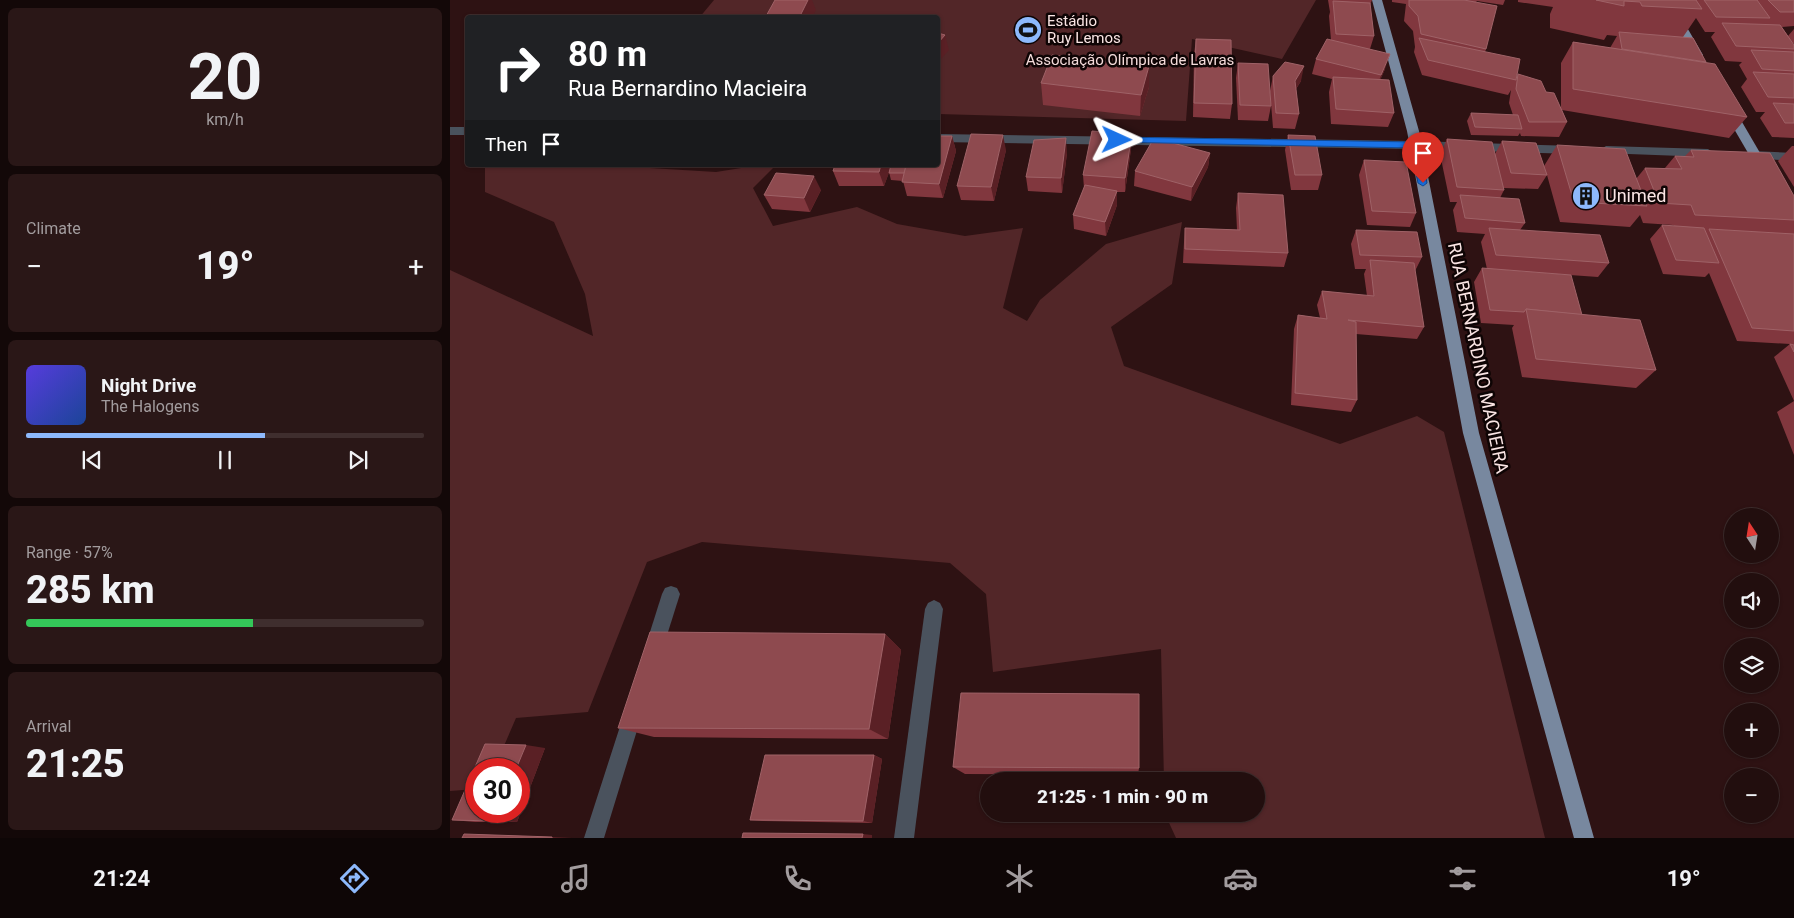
<!DOCTYPE html>
<html lang="en">
<head>
<meta charset="utf-8">
<style>
	body { margin:0; font-family:Roboto,sans-serif; background:#2a1717; color:#f1f3f6; height:100vh; display:flex; flex-direction:column; font-size:19px; white-space:nowrap }
	* { box-sizing:border-box; margin:0 }
	p { font-size:16px; color:#a29c9e }
	.icon { flex:none; width:28px; height:28px; fill:none; stroke:currentColor; stroke-width:2; stroke-linecap:round; stroke-linejoin:round }
	.map { position:relative; flex:1; overflow:hidden }
	.side { display:flex; flex-direction:column; gap:8px; padding:8px; background:#130808; width:450px }
	.side>* { flex:none }
	.guide { position:absolute; left:15px; top:15px; width:475px; height:152px; border-radius:5px; box-shadow:0 1px 4px #0004,0 0 0 1px #3f2e2e; background:#202124; color:#fff; overflow:hidden }
	.needle { width:32px; rotate:348deg }
	.controls { position:absolute; left:1274px; top:508px; display:grid; gap:10px }
	.controls a { display:grid; place-items:center; width:55px; height:55px; border-radius:50%; background:#220e0e; box-shadow:0 1px 4px #0004,0 0 0 1px #3f2e2e; font-size:25px }
	.speed { position:absolute; left:15px; top:758px; display:flex; gap:10px; font-size:25px; font-weight:700; text-align:center }
	.speed>* { display:grid; place-content:center; width:65px; height:65px; border-radius:50%; background:#220e0e; box-shadow:0 1px 4px #0004,0 0 0 1px #3f2e2e; line-height:1 }
	.speed .limit { border:8px solid #d22; background:#fff; color:#111 }
	.pin { position:absolute; display:grid; place-items:center; width:42px; height:42px; color:#fff; margin:-51px -21px; border-radius:50% 50% 50% 0; rotate:-45deg; box-shadow:0 0 5px #0007 }
	.pin .icon { rotate:45deg }
	.me { position:absolute; width:55px; margin:-28px; rotate:91deg; stroke-linejoin:round; filter:drop-shadow(0 0 4px #0008) }
	.turn { display:flex; align-items:center; gap:18px; height:105px; padding:0 20px; font-size:22px }
	.turn .icon { width:65px; height:65px; stroke-width:2.5 }
	.turn b { display:block; font-size:35px; line-height:42px }
	.then { display:flex; align-items:center; height:48px; padding:0 20px; background:#0003; gap:10px; font-size:19px }
	.big { font-size:38px; font-weight:800; line-height:1.1 }
	.side .widget { flex:1; display:flex; flex-direction:column; justify-content:center; gap:8px; min-width:0; padding:0 18px; border-radius:8px; background:#2a1717 }
	.side .dial { align-items:center; gap:0 }
	.dial b { font-size:65px; line-height:1 }
	.song { display:flex; align-items:center; gap:15px }
	.cover { width:60px; height:60px; border-radius:8px; background:linear-gradient(135deg,hsl(250 70% 55%),hsl(220 70% 35%)) }
	.played { height:5px; border-radius:2px; background:linear-gradient(90deg,#8db9fc 60%,#3f2e2e 60%) }
	.keys { display:flex; justify-content:space-around; direction:ltr }
	.heat { display:flex; justify-content:space-between; align-items:center; font-size:28px; direction:ltr }
	.charge { height:8px; border-radius:4px; background:linear-gradient(90deg,#34c759 57%,#3f2e2e 0) }
	.trip { position:absolute; left:530px; top:772px; width:285px; height:50px; border-radius:25px; background:#220e0e; box-shadow:0 1px 4px #0004,0 0 0 1px #3f2e2e; font-weight:800; line-height:50px; text-align:center }
	.tabs { display:flex; height:80px; justify-content:space-around; align-items:center; background:#0e0606; color:#a29c9e }
	.tabs .icon { width:35px; height:35px }
	.tabs .selected { color:#8db9fc }
	.tabs b { font-size:22px; color:#f1f3f6 }
	main { display:flex; flex:1; min-height:0 }
	.map>svg:first-child { display:block }
	.green { fill:#522628 }
	.lines { fill:none; stroke-linecap:round; stroke-linejoin:round }
	.minor { fill:#4a525d; fill-rule:evenodd }
	.major { fill:#78889f; fill-rule:evenodd }
	.wall { fill:#81373e }
	.shaded-wall { fill:#5a2025 }
	.building { fill:#8e4a4f; stroke:#9f6267 }
	.route { fill:#1a73e8; stroke:#114b97 }
	.labels { text-anchor:middle; stroke-width:5; stroke-linejoin:round; paint-order:stroke }
	.far-poi-label { font-size:15px; fill:#fae5e4; stroke:#0e0404; text-anchor:start }
	.far-park-label { font-size:15px; fill:#f4dbda; stroke:#0e0404 }
	.poi-label { font-size:18px; fill:#fae5e4; stroke:#0e0404; text-anchor:start }
	.street-label { font-size:18px; fill:#fae5e4; stroke:#0e0404 }
</style>
</head>
<body>
<main>
<section class="side">
<div class="widget dial"><b>20</b><p>km/h</p></div>
<div class="widget"><p>Climate</p>
<div class="heat"><a>−</a><b class="big">19°</b><a>+</a></div>
</div>
<div class="widget">
<div class="song"><i class="cover"></i><div><b>Night Drive</b><p>The Halogens</p></div></div>
<div class="played"></div>
<div class="keys"><svg class="icon" aria-label="previous" viewBox="0 0 24 24"><path d="M18 5L8 12l10 7zM5 5v14"/></svg><svg class="icon" aria-label="pause" viewBox="0 0 24 24"><path d="M8 5v14M16 5v14"/></svg><svg class="icon" aria-label="next" viewBox="0 0 24 24"><path d="M6 5l10 7-10 7zM19 5v14"/></svg></div>
</div>
<div class="widget"><p>Range · 57%</p><b class="big">285 km</b><div class="charge"></div></div>
<div class="widget"><p>Arrival</p><b class="big">21:25</b></div>
</section>
<div class="map">
<svg width="1344" height="838" viewBox="0 0 1344 838">
	<rect width="100%" height="100%" fill="#2e1213"/>
	<g class="green">
		<path d="M264,0h602l-34,59 -90,-20 -6,82 -248,-7v-96h-239z"/>
		<path d="M35,165h115l116,7 44,-7h16l-23,23 20,38 84,-19 40,17 68,12 58,-8 -20,80 24,13 13,-21 66,-56 76,-22 -10,62 -61,43 13,39 216,78 77,-28 27,16 101,406h-369l-11,-24h91v-33h-92l-3,-132 -168,23 -7,-78 -36,-31 -248,-21 -55,20 -59,150 -72,6 -22,51h-18v20l-26,2v-521l143,66 -8,-42 -31,-72 -69,-30z"/>
	</g>
	<g class="lines">
		<g class="minor">
			<rect x="0" y="127" width="18" height="8"/>
			<path d="M488,134l477,7 160,5 6,4 -6,4 -160,-5 -477,-7z"/>
			<path d="M1156,146l102,3 6,4 -6,4 -106,-4 -2,-3z"/>
			<path d="M1303,151l41,2v8l-45,-3 -2,-3z"/>
			<path d="M221,586l6,2 3,6 -18,57 -3,6 -6,3 -6,-3 -3,-6 18,-57 3,-6z"/>
			<path d="M484,600l6,3 3,6 -29,229h-20l31,-229 3,-6z"/>
			<path d="M184,702l7,2 2,7 -39,127h-20l41,-127 2,-7z"/>
		</g>
		<g class="major">
			<path d="M922,0h10l37,131 60,302 115,405h-20l-111,-405 -56,-302z"/>
			<path d="M1211,0h10l32,55 -1,2h-8z"/>
			<path d="M1279,106l6,4 35,60 -2,3h-8l-2,-3 -35,-60z"/>
		</g>
	</g>
	<g class="wall">
		<path d="M878,0h44l-2,5 4,31 -4,13 15,20 -5,11 14,33 -6,14 -57,-3 -2,-32 3,-13 -20,-5 4,-15 15,-19 -2,-24 1,-4z"/>
		<path d="M942,0h113l-2,5 -26,-4 -1,1 10,47 -1,3 31,27 2,-5 28,18 15,16v-45l12,-21 37,6 7,-12 -10,-1 -3,5 -54,-12v-14l3,-7 -35,-5v-2h276v26l-12,1 6,9 6,-7v15l-3,-3 3,8v89l-22,-1 -12,-19 5,-6h-9l-15,-25 6,-8 -8,-14 3,-3 -17,-1 -14,-24 4,-5h-10l-9,-14 -13,19 23,25 41,55 -18,21 -167,-28 5,12 -8,15 -38,-1 -1,-3 -2,3 -47,-1 -4,-14 4,-8 42,2 -4,-12 2,-13 -3,5 -86,-20 -8,-23 1,-5 -2,-16 -9,-10 2,-17 -14,-2z"/>
		<path d="M746,39l36,65 -2,15 -37,-2 1,-63z"/>
		<path d="M788,63l33,43 -3,15 -30,-1 -2,-42z"/>
		<path d="M823,76l28,5 -5,8 3,25 -4,15 -22,-1 -3,-37z"/>
		<path d="M591,83l108,4 -9,29 -97,-11z"/>
		<path d="M682,134l-1,15 -6,43h-8v13l-11,31 -32,-7 -1,-14 11,-27 -1,-13z"/>
		<path d="M838,135l34,40 -4,15h-27l-6,-40z"/>
		<path d="M502,136l4,15 -13,47 -36,-2 -4,-15 -12,-1 -2,-8 -5,14h-45l-6,-15z"/>
		<path d="M997,139l48,15 7,-13 42,25 13,-21 79,34 9,-11h20l10,-12h10l6,-6 103,46v259l-17,-43 17,-11 -20,-44 16,-13 -53,-3 -28,-68 -4,4 -42,-3 -13,-35 12,-14 12,1 -1,-1 -30,-2 -3,-8 -10,12 -70,-5 -13,-47 -9,14 -34,-1v2l-4,8 25,25 -5,7 89,33 -11,14 -111,-8 -6,-27 4,-8 -28,-2 -4,-22 4,-8h-7l-10,-48z"/>
		<path d="M1342,146h2v41l-16,-26z"/>
		<path d="M556,150l-12,51 -33,-1 -4,-14z"/>
		<path d="M617,153l-5,40 -34,-2 -2,-14z"/>
		<path d="M760,153l-2,14 -17,34 -57,-15 1,-15z"/>
		<path d="M914,160l52,53 -6,14 -43,-2 -8,-50z"/>
		<path d="M371,190l-11,22 -38,-3 -8,-14z"/>
		<path d="M788,193l50,60 -4,14 -101,-4 1,-21 1,-14 52,2 -1,-22z"/>
		<path d="M906,230l66,27 -7,14 9,56 -7,12 -61,-5 1,66 -6,12 -60,-7 3,-76 4,-14 22,3 -3,-13 5,-14 45,5 -3,-22 2,-5h-11l-4,-25z"/>
		<path d="M1032,268l100,47 74,55 -20,18 -114,-11 -10,-49 2,-3 -33,-2 -7,-41z"/>
		<path d="M435,634l16,16 -13,89 -234,-2 -36,-9z"/>
		<path d="M95,748l-28,74h-42l-23,-2z"/>
		<path d="M424,755l8,4 -10,64 -109,-2 -13,-1z"/>
		<path d="M503,767l186,1 -1,7 -173,-1z"/>
	</g>
	<g class="shaded-wall">
		<path d="M358,0h4l4,10 -4,8h-13z"/>
		<path d="M495,35l4,15 -11,12v-19z"/>
		<path d="M940,54l-5,15 -9,21 5,-15z"/>
		<path d="M699,66v21l-9,29 1,-21z"/>
		<path d="M854,66l-3,15 -9,14 3,-14z"/>
		<path d="M682,134l-1,15 -6,43v-14z"/>
		<path d="M553,135l3,15 -12,51 -3,-14z"/>
		<path d="M502,136l4,15 -13,47 -4,-14z"/>
		<path d="M616,138l1,15 -5,40 -1,-15z"/>
		<path d="M760,153l-2,14 -17,34 1,-14z"/>
		<path d="M431,165h11l-8,21 -5,-14z"/>
		<path d="M364,176l7,14 -11,22 -6,-14z"/>
		<path d="M667,191v14l-11,31 -1,-14z"/>
		<path d="M435,634l16,16 -13,89 -19,-10z"/>
		<path d="M76,745l19,3 -28,74 -22,-1 4,-10h20v-42h-3z"/>
		<path d="M424,755l8,4 -10,64 -9,-2z"/>
		<path d="M413,834l9,1v3h-10z"/>
		<path d="M102,837l20,1h-20z"/>
	</g>
	<g class="building">
		<path d="M325,0h33l-9,18h-34z"/>
		<path d="M959,0h55l33,6 -11,43 -65,-15 -3,-18 -9,-10z"/>
		<path d="M1146,0h100l6,9 -60,-3 -2,-4 -16,-1v5z"/>
		<path d="M1254,0h53l13,18 -54,-1z"/>
		<path d="M1318,0h26v12h-14z"/>
		<path d="M883,1l37,2 4,33 -38,-2z"/>
		<path d="M1272,23l58,2 14,20v4l-58,-3z"/>
		<path d="M1169,32l74,6 13,24 -84,-13z"/>
		<path d="M488,33l7,2 -7,8z"/>
		<path d="M969,38l101,21 -4,21 -88,-20z"/>
		<path d="M746,39l35,1 1,64 -38,-1z"/>
		<path d="M877,39l63,15 -9,21 -65,-16z"/>
		<path d="M1123,42l142,22 32,53 -174,-28z"/>
		<path d="M1301,50l43,2v19l-32,-2z"/>
		<path d="M602,55l97,11 -8,29 -100,-12z"/>
		<path d="M835,62l19,4 -9,15 4,33 -23,-1 -3,-37z"/>
		<path d="M788,63l30,1 3,42 -31,-1z"/>
		<path d="M1303,72l41,2v24l-26,-1z"/>
		<path d="M1068,74l23,7 5,11 8,1 13,29h-38l-13,-33z"/>
		<path d="M883,77l56,3 5,33 -58,-4z"/>
		<path d="M1323,103l21,1v19h-9z"/>
		<path d="M1021,113l47,2 4,14 -47,-2z"/>
		<path d="M642,131l40,3 -7,44 -42,-3z"/>
		<path d="M521,134l32,1 -12,52 -34,-1z"/>
		<path d="M838,135l27,1 7,39h-27z"/>
		<path d="M488,136h14l-13,48 -37,-2 4,-17h32z"/>
		<path d="M616,138l-5,40 -35,-1 8,-37z"/>
		<path d="M704,138l56,15 -18,34 -57,-16z"/>
		<path d="M997,139l45,3 12,48 -47,-3z"/>
		<path d="M1052,141l34,2 11,32 -36,-2z"/>
		<path d="M1107,145l68,4 22,57 -73,-4z"/>
		<path d="M1241,150l79,3 24,43v24l-99,-5 -4,-10 -32,-2 -14,-35 37,1 -7,-13 19,1z"/>
		<path d="M914,160l42,2 10,51 -44,-2z"/>
		<path d="M385,165h46l-2,7 -46,-1z"/>
		<path d="M441,165h15l-2,8h-15z"/>
		<path d="M326,173l38,3 -10,22 -40,-3z"/>
		<path d="M635,185l32,6 -12,31 -32,-7z"/>
		<path d="M788,193l45,2 5,58 -103,-4v-21l55,2z"/>
		<path d="M1010,195l59,4 6,24 -60,-5z"/>
		<path d="M1212,225l42,3 15,35 -43,-3z"/>
		<path d="M1039,228l111,7 9,28 -113,-8z"/>
		<path d="M1259,229l85,5v97l-42,-3z"/>
		<path d="M906,230l61,2 5,25 -62,-2z"/>
		<path d="M920,260l44,3 10,64 -76,-7 8,2 1,78 -62,-7 3,-78 29,4 -5,-28 52,5z"/>
		<path d="M1032,268l89,7 11,40 -56,-6 -2,3 -34,-2z"/>
		<path d="M1076,309l114,11 16,50 -120,-11z"/>
		<path d="M1340,344l4,1v7z"/>
		<path d="M200,632l235,2 -16,95 -251,-1z"/>
		<path d="M511,693l178,1v74l-186,-1z"/>
		<path d="M35,744l41,1 -10,24h-40v42h23l-4,10 -43,-1z"/>
		<path d="M315,755h109l-11,66 -113,-1z"/>
		<path d="M293,833l120,1 -1,4h-120z"/>
		<path d="M14,834l88,3v1h-90z"/>
	</g>
	<path class="route" d="M667,137l298,5 5,3 7,38 -4,3 -5,-3 -7,-35 -297,-6v-4z"/>
	<defs>
		<symbol id="stadium-disc" viewBox="-11 -11 22 22"><circle r="9.5" fill="#8db9fc" stroke="#0e0404"/><path d="M0-5a6.5 5 0 1 0 0 10a6.5 5 0 1 0 0-10ZM-3.5-1.8h7v3.6h-7Z" fill="#111"/></symbol>
		<symbol id="building-disc" viewBox="-11 -11 22 22"><circle r="9.5" fill="#8db9fc" stroke="#0e0404"/><path d="M-4-6H4V6H1V3H-1V6H-4ZM-2.5-4.3h1.7v1.8h-1.7ZM.8-4.3h1.7v1.8H.8ZM-2.5-1h1.7V.8h-1.7ZM.8-1h1.7V.8H.8Z" fill="#111"/></symbol>
	</defs>
	<g fill-rule="evenodd">
		<use href="#stadium-disc" x="562" y="14" width="32" height="32"/>
		<use href="#building-disc" x="1120" y="180" width="32" height="32"/>
	</g>
	<g class="labels">
		<g class="far-poi-label">
			<text x="597" y="26">Estádio<tspan x="597" dy="17">Ruy Lemos</tspan></text>
		</g>
		<g class="far-park-label">
			<text x="680" y="65">Associação Olímpica de Lavras</text>
		</g>
		<g class="poi-label">
			<text x="1155" y="202">Unimed</text>
		</g>
		<g class="street-label">
			<text transform="translate(1028 358) rotate(78)" y="6">RUA BERNARDINO MACIEIRA</text>
		</g>
	</g>
</svg>
<div class="controls">
<a><svg class="needle" viewBox="-14 -14 28 28"><path d="M0-13l5 13h-10z" fill="#e53935"/><path d="M0 13l5-13h-10z" fill="#a29c9e"/></svg></a>
<a><svg class="icon" aria-label="sound" viewBox="0 0 24 24"><path d="M4 9h4l5-4v14l-5-4H4zM17 9q2 3 0 6"/></svg></a>
<a><svg class="icon" aria-label="layers" viewBox="0 0 24 24"><path d="M12 4l9 5-9 5-9-5zM3 14l9 5 9-5"/></svg></a>
<a>+</a>
<a>−</a>
</div>
<div class="speed"><div class="limit">30</div></div>
<div class="pin" style="left:973px;top:183px;background:#d93025"><svg class="icon" aria-label="arrive" viewBox="0 0 24 24"><path d="M6 21V4h12l-3 4 3 4H6"/></svg></div>
<svg class="me" style="left:667px;top:140px" viewBox="-20 -20 40 40"><path d="M0-17L14 15 0 8-14 15z" fill="#1a73e8" stroke="#fff" stroke-width="4"/></svg>
<div class="trip">21:25 · 1 min · 90 m</div>
<div class="guide">
<div class="turn"><svg class="icon" aria-label="right" viewBox="0 0 24 24"><path d="M7 20v-9h11M14 6l5 5-5 5"/></svg><div><b>80 m</b>Rua Bernardino Macieira</div></div>
<div class="then">Then<svg class="icon" aria-label="arrive" viewBox="0 0 24 24"><path d="M6 21V4h12l-3 4 3 4H6"/></svg></div>
</div>
</div>
</main>
<nav class="tabs">
<b>21:24</b>
<svg class="icon selected" aria-label="directions" viewBox="0 0 24 24"><path d="M12 3l9 9-9 9-9-9zM9 14v-3h6M13 9l2 2-2 2"/></svg>
<svg class="icon" aria-label="music" viewBox="0 0 24 24"><path d="M9 18V5l10-2v13"/><circle cx="6" cy="18" r="3"/><circle cx="16" cy="16" r="3"/></svg>
<svg class="icon" aria-label="phone" viewBox="0 0 24 24"><path d="M5 4h4l2 5-3 2q2 4 5 5l2-3 5 2v4C11 20 4 13 5 4z"/></svg>
<svg class="icon" aria-label="climate" viewBox="0 0 24 24"><path d="M12 3v18M4 7l16 10M4 17L20 7"/></svg>
<svg class="icon" aria-label="car" viewBox="0 0 24 24"><path d="M5 17H2v-5l4-1 3-4h7l3 4 3 1v5h-3M9 17h6M6 11h13"/><circle cx="7" cy="17" r="2"/><circle cx="17" cy="17" r="2"/></svg>
<svg class="icon" aria-label="filters" viewBox="0 0 24 24"><path d="M4 7h16M4 17h16"/><circle cx="9" cy="7" r="2"/><circle cx="15" cy="17" r="2"/></svg>
<b>19°</b>
</nav>
</body>
</html>
